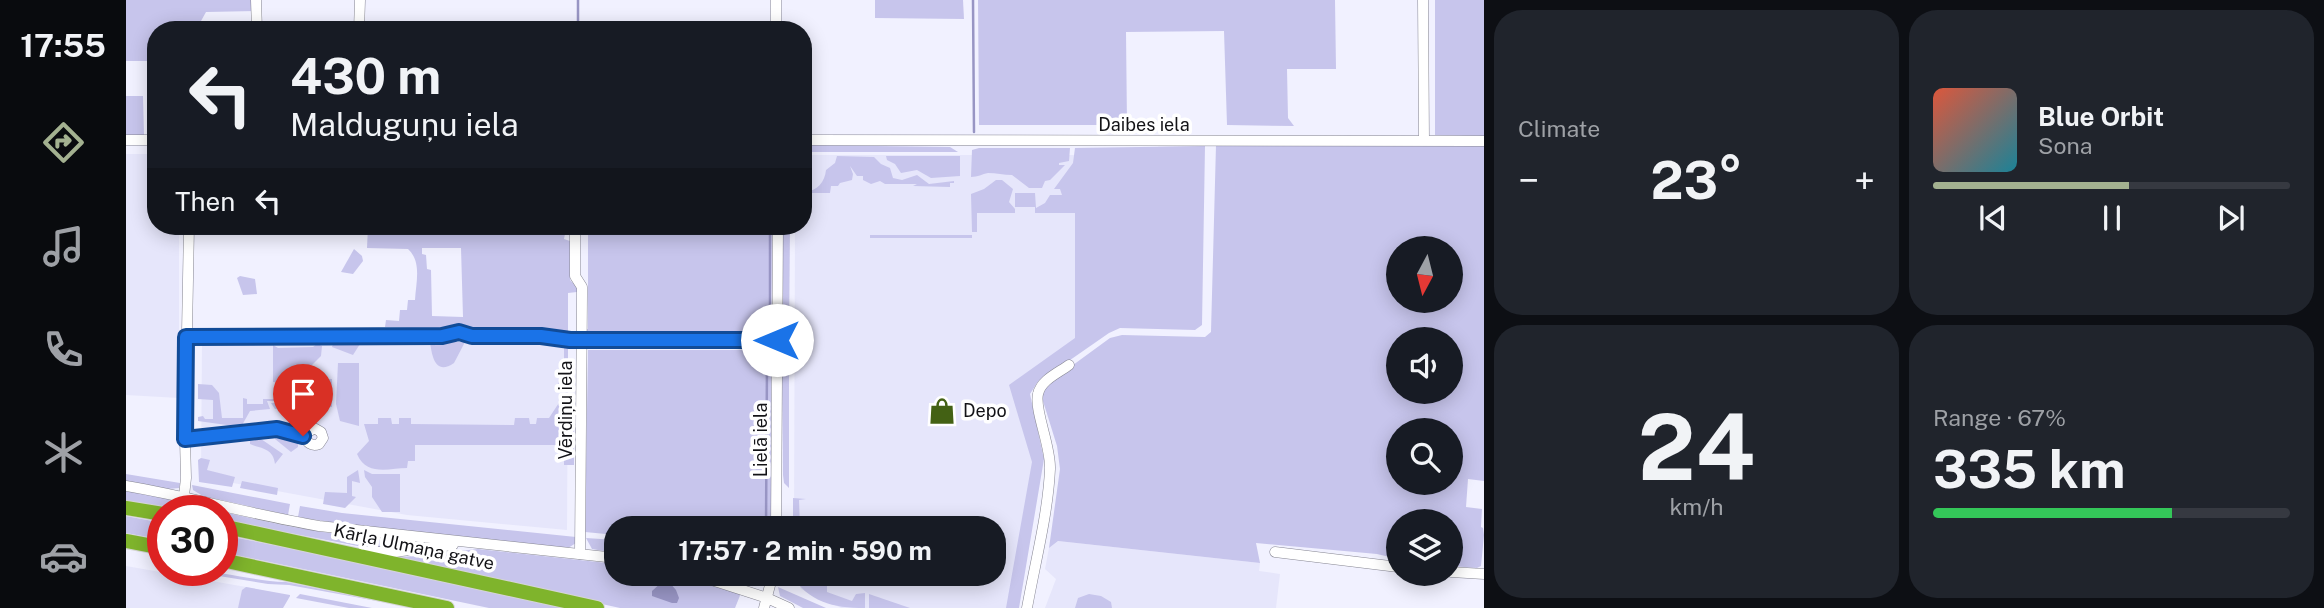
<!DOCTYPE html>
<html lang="en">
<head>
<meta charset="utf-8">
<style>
	body { margin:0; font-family:"Public Sans",sans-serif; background:#20242c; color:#f1f3f6; height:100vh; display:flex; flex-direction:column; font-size:26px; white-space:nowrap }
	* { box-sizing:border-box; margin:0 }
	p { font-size:23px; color:#9ea1a6 }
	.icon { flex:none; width:38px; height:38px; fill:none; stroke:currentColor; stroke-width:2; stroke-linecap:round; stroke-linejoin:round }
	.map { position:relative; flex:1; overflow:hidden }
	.side { display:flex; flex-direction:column; gap:10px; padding:10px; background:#0d0f14; width:840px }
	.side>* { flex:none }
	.banner { position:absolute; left:21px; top:21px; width:665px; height:214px; border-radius:28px; box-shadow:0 4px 18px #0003; background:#171b24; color:#f1f3f6; overflow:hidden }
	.needle { width:46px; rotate:187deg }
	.tools { position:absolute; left:1260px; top:236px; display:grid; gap:14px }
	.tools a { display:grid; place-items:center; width:77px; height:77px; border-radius:50%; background:#171b24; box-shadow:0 4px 18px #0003; font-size:35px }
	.speed { position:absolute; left:21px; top:495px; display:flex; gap:14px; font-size:35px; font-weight:700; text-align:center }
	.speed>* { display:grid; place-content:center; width:91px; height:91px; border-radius:50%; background:#171b24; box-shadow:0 4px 18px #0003; line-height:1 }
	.speed .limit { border:10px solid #d22; background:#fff; color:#111 }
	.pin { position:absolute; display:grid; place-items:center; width:60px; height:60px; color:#fff; margin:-72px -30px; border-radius:50% 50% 50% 0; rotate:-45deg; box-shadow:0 0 7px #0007 }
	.pin .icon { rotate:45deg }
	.me { position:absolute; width:77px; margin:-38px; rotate:270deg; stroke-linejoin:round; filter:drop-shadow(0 0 5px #0008) }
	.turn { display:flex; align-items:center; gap:24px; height:147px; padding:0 28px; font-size:32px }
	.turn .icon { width:91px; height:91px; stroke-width:2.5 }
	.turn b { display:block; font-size:49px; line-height:60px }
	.then { display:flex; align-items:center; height:66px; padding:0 28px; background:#0003; gap:14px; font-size:26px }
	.big { font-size:52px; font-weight:700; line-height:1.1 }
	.side .card { flex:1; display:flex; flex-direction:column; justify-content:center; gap:10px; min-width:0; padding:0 24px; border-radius:28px; background:#20242c }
	.side .dial { align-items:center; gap:0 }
	.dial b { font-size:91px; line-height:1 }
	.song { display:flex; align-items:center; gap:21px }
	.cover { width:84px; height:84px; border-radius:10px; background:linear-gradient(135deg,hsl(10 70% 55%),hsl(190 70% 35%)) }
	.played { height:7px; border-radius:4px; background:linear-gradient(90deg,#a3b190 55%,#363941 55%) }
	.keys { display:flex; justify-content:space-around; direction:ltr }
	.heat { display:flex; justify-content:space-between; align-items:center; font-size:38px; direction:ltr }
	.charge { height:10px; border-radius:5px; background:linear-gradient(90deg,#34c759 67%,#363941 0) }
	.side .tiles { flex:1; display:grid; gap:10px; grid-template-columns:repeat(2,1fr) }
	.trip { position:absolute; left:478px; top:516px; width:402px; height:70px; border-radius:28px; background:#171b24; box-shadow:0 4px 18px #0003; font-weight:700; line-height:70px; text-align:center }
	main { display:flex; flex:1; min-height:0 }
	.menu { display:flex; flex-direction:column; width:126px; justify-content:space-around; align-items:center; background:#090b0e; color:#9ea1a6 }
	.menu .icon { width:49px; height:49px }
	.menu .active { color:#a3b190 }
	.menu b { font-size:32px; color:#f1f3f6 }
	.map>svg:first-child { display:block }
	.built { fill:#e6e6fb }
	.green { fill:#c7c5ec; fill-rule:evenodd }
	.water { fill:#9895c4 }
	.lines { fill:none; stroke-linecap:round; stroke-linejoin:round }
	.stream { stroke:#9895c4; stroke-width:2.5 }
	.minor-casing { stroke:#868692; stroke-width:11 }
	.highway-casing { stroke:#d5d5d5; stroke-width:16 }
	.minor { stroke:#fff; stroke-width:10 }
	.highway { stroke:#7fb42c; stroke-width:14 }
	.route-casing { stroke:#114b97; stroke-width:18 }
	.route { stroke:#1a73e8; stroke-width:12 }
	.labels { text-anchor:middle; stroke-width:7; stroke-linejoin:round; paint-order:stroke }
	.street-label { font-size:18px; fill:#131317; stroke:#fff }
	.poi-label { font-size:18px; fill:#131317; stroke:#fff; text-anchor:start }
</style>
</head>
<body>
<main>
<nav class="menu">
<b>17:55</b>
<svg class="icon active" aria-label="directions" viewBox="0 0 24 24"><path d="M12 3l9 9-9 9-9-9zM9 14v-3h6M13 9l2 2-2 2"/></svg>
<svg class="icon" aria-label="music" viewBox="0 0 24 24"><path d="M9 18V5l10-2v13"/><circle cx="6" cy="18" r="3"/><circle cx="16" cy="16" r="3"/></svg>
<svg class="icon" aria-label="phone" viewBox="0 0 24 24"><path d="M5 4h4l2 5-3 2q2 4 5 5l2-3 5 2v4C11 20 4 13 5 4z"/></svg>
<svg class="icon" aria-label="climate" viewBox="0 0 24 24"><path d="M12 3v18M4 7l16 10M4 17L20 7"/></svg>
<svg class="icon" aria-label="car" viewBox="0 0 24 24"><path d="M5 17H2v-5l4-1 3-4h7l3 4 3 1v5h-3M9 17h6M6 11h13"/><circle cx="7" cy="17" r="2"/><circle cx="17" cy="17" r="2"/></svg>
</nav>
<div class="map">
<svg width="1358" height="608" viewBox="0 0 1358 608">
	<rect width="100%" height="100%" fill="#f1f1ff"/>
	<g class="built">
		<path d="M0,154h30v72h23v172l-53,-3z"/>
		<path d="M677,155h298l14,168 -92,68 18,70 -25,147h-175l-40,-19 -7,-15h200v-46h-200l1,-302h8z"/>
		<path d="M232,341l210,2 -1,187 -160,-15 -206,-38 1,-133z"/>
		<path d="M932,541l202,22 -1,8 21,3 -4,34h-231l11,-29 -11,-10 4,-21z"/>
		<path d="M0,566l120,21 44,9 -7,12h-157z"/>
	</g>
	<g class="green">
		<path d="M0,0h128l1,11 -49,1 -10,18h-40v49l-1,-18h-29z"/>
		<path d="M749,0h88l1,19 -89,-1z"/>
		<path d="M852,0h357l1,69h-49l1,49 6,8 -67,-1 -3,-94 -98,1 1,93h-148z"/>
		<path d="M1309,0h49v136l-49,-1z"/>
		<path d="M0,96h17l1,39h-18z"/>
		<path d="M677,145l147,2 8,5h-155z"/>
		<path d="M1090,145l268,1v335l-16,-2 -2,28 16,2 -1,18 2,1 1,7 -3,31 -4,2 -26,-2v-44h-53v37l-21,-5 -121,-11 4,20 -202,-22 -9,7 11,-79 -3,-23 -14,-45 -1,-7 5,-10 63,-46 12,-3 83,2 6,-5zM1272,248h53v53h-53zM1272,340h53v52h-53zM1272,430h53v53h-53z"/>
		<path d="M1079,146l-3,179 -7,5 -75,-2 -11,5 -72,50 -7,11 14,65 -25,149h-13l26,-146 -23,-77 66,-47v-125h-40v-6h-20v-14h20l1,15 9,-5 5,-8h12l-2,-6h-6l19,-26 2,-15z"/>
		<path d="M853,148h91l-1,13 -10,2v2h6l-15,15 -5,1 -3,7h-13l-17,-13c-8,0 -16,-2 -24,-2 -6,1 -10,4 -17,4l1,-27z"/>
		<path d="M711,156l37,1 7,7 9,4 3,10 9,2 15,-5 12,9 25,-3v2h-4v4l-37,-1 4,-2h-32l-5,-3 -9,3 -8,-4v-4h-6l-7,-10 3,8 -1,6 -12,3 -2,3h-7l-1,7h-21l-4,7v-8c12,-1 20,-10 21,-22l9,-7z"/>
		<path d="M760,156h74v20l-29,2 -14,-8 -16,3 -6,-9 -8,-4z"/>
		<path d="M870,180h6l11,9 -4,13 6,7v4h-38v19h-5l-1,-38 13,-5z"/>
		<path d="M242,226h202v7l-5,1 -1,5 6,2v39l7,7v5l-9,1v41l-183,-7 1,-7 13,1 1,-11h7l1,-10h7c1,-18 7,-38 -7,-51l-41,-1zM296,248h39l2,69 -31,-1 -1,-46 -4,-1 -1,-14 -4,-1z"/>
		<path d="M462,226h184l-1,103 -5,5 -178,1 -2,-6h2z"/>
		<path d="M657,226h7l-1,109 -5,-2 -1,-5z"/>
		<rect x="744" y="235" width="102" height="3"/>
		<path d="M228,249l8,7 1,5 -10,13 -12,-2z"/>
		<path d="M114,276l15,3 2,15 -14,1 -6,-17z"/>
		<path d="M208,341h26v3l-7,11 -21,-8z"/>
		<path d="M304,342h35l-11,21c-19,13 -22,-7 -24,-21z"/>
		<path d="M191,344l5,2 -1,10 -23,23 -7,-1v4l7,-1v26l-23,2 -4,-6h10l4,-2h-18l3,8 -20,2 -9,16 -43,-6v-4l5,-1 2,3h8v-19l-15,-1v-15l14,1 7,8 3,25h21v-20l4,1v5h16v-5h28v-16l-18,-1v-37l5,3 35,-1z"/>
		<path d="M438,347h4v40l-10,-2 1,-4 5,-1z"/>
		<path d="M462,350h174v7l9,-1v172h-155v7l-31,-3z"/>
		<path d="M656,356l7,2v130l-5,-5 -1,-8z"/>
		<path d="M212,363h21v63l-19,-5 -4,-17z"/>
		<rect x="190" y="379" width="16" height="28"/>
		<path d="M440,392h2l1,16 5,1v56h-10v-15l-5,-5h-144v16h-7l-1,7c-17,0 -40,9 -50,-14l12,-13 -5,-17h14v-6h13l1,6h7v-6h12v6l103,1 1,-7h14l1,6h6l1,-6h12z"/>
		<path d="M149,435l23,6v6l-7,5 -16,-13z"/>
		<path d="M135,439l22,15 -8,10c-2,-16 -13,-15 -25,-20v-3z"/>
		<path d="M75,458l9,2 -3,10 28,7 -3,10 -33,-5 -1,-22z"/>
		<path d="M232,470l2,13 -8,-2v15l4,1 -11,11 -22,-4 2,-12 22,1v-16z"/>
		<path d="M238,470l8,4h28v38h-18l-10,-15v-10l-7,-10z"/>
		<path d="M0,474l54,9 -1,5 -11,1 -42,-7z"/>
		<path d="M116,481l36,7 -1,7 -37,-7z"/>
		<path d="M66,485l98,19 -2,11 -85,-19 -10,-6z"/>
		<path d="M0,490c56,11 111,26 167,37 44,8 88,13 133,17l-30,5 -33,-2 -141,-27v-9h-45l-51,-10z"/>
		<path d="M667,498l13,1 -7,1 1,28h-7z"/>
		<path d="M174,506l42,7 234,24v6l-8,5 -212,-22 -58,-9z"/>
		<path d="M0,516l37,7v17l-37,-7z"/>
		<path d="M96,535l233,45 122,28h-88l-267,-56z"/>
		<path d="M460,538l30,2v13l-24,-4z"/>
		<path d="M352,549l138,15v10h57l68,19 -6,15h-115l-226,-50z"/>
		<path d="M62,571c33,-1 64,10 98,11l130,26 -127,-23 -21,-1z"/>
		<path d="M665,574l14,2 22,9v7l25,9 4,-7 9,-1v15c-32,0 -57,-6 -74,-34z"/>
		<path d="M120,587l44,8v1l-7,12h-45l4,-18z"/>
		<path d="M652,587l48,21h-23l-23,-12z"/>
		<path d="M174,594l72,14h-23l-53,-10z"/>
		<path d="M743,594l41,14h-41z"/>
		<path d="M963,594l12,2 10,6 1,6h-37l3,-10z"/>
	</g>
	<path class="water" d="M536,582h7l7,8 3,8 -2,5h-5l-20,-7v-5z"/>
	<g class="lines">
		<g class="stream">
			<path d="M452,0v30"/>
			<path d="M847,0l1,132"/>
			<path d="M644,327v-101"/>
			<path d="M640,528l1,-166"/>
		</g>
		<defs>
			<g id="minor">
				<path d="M130,0l1,30"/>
				<path d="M1297,0l1,140"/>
				<path d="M233,30l1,-30"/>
				<path d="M650,30v-30"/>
				<path d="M0,140h30"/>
				<path d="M677,140l681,1"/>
				<path d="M449,226v50l7,11v8l-2,259"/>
				<path d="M60,337l256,-1 17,-4 13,4h69l29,4h207"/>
				<path d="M59,439l92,-9 26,6 11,-8 7,4 2,6 -4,6c-8,3 -12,-2 -16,-8"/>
				<path d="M0,486c65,11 128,29 193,40l297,32"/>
				<path d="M58,496l2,-18 -1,-39 4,-213"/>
				<path d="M650,528l2,-302"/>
				<path d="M237,552h30l60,-7"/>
				<path d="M1149,552l123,15"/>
				<path d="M1325,572l33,2"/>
				<path d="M567,574l74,24 22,10"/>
				<path d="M638,608l9,-34"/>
				<path d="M901,608c8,-45 21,-94 23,-139 1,-23 -16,-59 -12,-75 3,-14 20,-21 31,-29"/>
			</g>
			<g id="highway">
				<path d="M0,508l37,6"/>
				<path d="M96,526l375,82"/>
				<path d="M0,541l37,7"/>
				<path d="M96,560l225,48"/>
			</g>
		</defs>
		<use href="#minor" class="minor-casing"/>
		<use href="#highway" class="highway-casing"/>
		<use href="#minor" class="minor"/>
		<use href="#highway" class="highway"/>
	</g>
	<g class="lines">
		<defs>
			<path id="route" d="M177,436l-26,-7 -92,10 1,-102 256,-1 17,-4 13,4h69l29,4h207"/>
		</defs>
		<use href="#route" class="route-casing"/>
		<use href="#route" class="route"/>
	</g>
	<defs>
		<symbol id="shop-bare" viewBox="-9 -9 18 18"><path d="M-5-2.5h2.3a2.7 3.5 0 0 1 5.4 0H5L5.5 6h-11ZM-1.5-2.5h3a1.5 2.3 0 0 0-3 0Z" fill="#436114" stroke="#fff" stroke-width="2.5" paint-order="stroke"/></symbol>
	</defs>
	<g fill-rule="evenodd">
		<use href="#shop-bare" x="797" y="392" width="38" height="38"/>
	</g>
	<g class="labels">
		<g class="street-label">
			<text x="1018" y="131">Daibes iela</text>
			<text transform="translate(440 410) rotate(-90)" y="6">Vērdiņu iela</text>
			<text transform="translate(635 440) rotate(-90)" y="6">Lielā iela</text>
			<text transform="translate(288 547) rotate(12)" y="6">Kārļa Ulmaņa gatve</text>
		</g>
		<g class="poi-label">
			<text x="837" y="417">Depo</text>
		</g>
	</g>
</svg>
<div class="tools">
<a><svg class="needle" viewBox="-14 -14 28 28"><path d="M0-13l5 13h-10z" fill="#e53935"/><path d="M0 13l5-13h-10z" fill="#9ea1a6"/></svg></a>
<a><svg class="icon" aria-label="sound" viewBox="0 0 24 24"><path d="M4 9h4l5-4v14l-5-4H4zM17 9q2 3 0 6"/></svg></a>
<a><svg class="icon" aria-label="search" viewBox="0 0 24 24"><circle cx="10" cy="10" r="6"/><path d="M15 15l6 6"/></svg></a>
<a><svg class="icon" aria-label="layers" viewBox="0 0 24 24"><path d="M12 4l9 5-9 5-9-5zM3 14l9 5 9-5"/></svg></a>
</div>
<div class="speed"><div class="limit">30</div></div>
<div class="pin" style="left:177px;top:436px;background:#d93025"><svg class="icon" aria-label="arrive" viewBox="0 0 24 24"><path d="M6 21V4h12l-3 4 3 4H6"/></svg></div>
<svg class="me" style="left:651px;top:340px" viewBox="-20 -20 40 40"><circle r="19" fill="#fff"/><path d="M0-13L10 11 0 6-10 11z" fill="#1a73e8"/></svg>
<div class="trip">17:57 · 2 min · 590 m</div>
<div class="banner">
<div class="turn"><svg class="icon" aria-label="left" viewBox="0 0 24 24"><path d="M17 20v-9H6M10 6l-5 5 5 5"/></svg><div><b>430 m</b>Malduguņu iela</div></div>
<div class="then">Then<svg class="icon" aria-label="left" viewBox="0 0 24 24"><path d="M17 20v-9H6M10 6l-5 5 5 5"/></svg></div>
</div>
</div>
<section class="side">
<div class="tiles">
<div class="card"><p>Climate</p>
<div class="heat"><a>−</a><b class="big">23°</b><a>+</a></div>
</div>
<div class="card">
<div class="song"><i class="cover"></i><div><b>Blue Orbit</b><p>Sona</p></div></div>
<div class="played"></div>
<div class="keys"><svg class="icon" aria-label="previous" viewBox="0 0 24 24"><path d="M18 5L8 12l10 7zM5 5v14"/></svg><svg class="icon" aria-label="pause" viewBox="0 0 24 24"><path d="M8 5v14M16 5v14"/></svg><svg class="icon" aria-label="next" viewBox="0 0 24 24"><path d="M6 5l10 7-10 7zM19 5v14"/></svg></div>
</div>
<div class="card dial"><b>24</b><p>km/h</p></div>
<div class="card"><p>Range · 67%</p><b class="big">335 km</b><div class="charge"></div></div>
</div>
</section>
</main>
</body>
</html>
